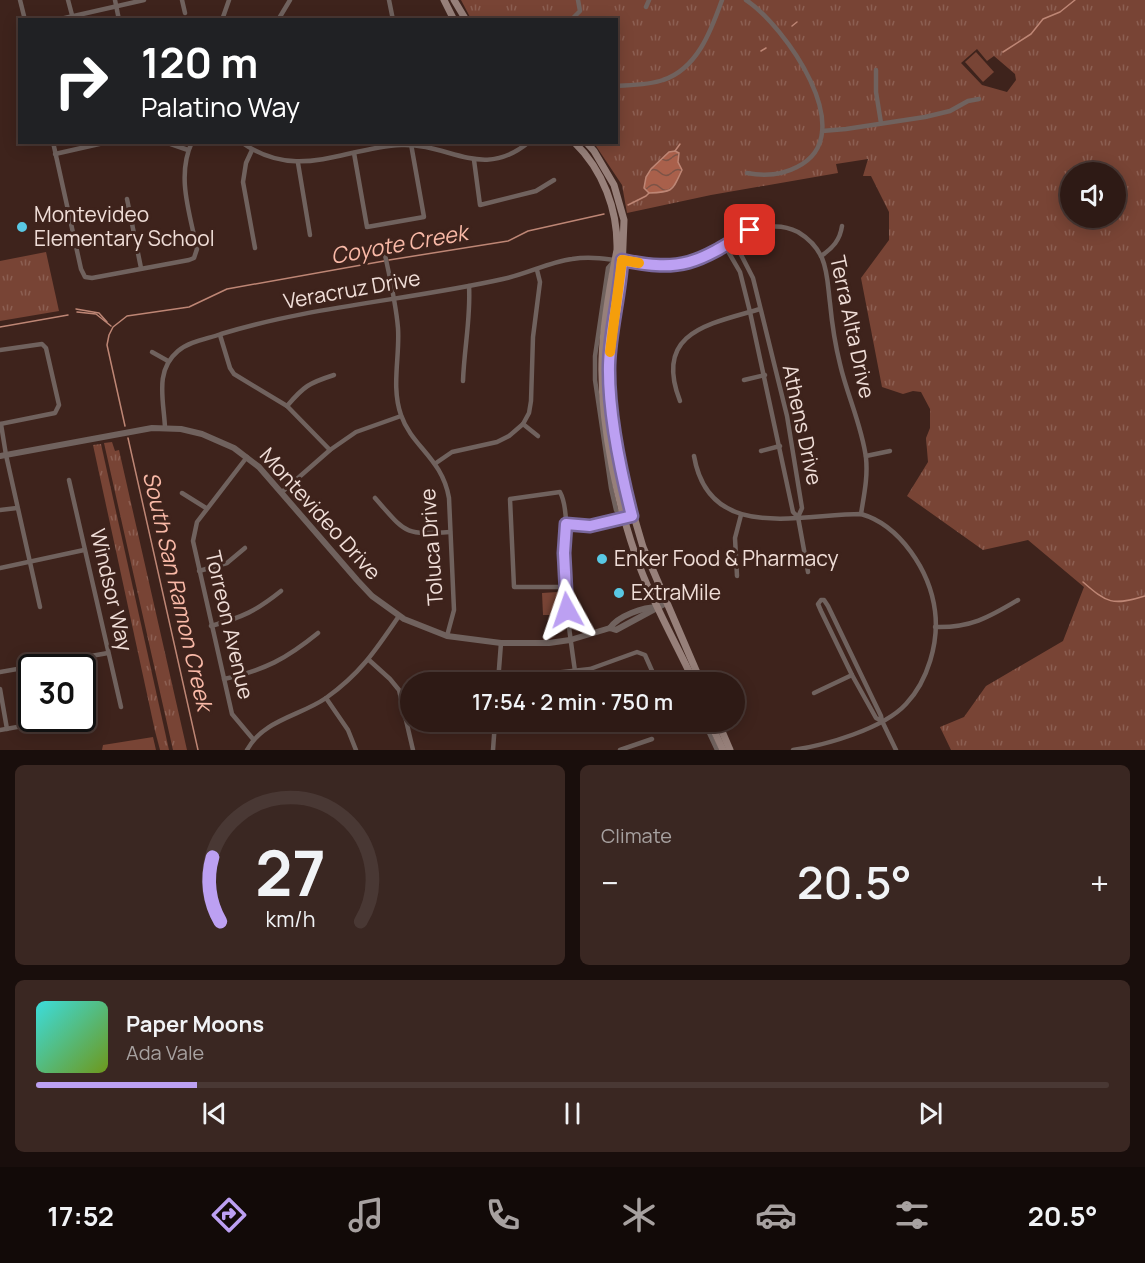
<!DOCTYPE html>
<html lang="en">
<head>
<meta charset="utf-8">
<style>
	body { margin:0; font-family:Manrope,sans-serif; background:#3a2722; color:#f1f3f6; height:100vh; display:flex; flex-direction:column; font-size:22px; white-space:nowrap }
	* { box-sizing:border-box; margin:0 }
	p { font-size:20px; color:#a7a1a0 }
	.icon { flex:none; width:33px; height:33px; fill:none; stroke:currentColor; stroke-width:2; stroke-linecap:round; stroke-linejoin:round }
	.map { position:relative; height:750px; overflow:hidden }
	.panel { display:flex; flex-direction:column; gap:15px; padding:15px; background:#190e0c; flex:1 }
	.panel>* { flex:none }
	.guide { position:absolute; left:18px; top:18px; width:600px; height:126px; border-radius:0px; box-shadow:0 3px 15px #0003,0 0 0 2px #493834; background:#202124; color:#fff; overflow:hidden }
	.controls { position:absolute; left:1060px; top:162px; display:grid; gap:12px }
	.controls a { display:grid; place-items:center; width:66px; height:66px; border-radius:50%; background:#2e1a15; box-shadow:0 3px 15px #0003,0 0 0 2px #493834; font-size:30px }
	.speed { position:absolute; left:18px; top:654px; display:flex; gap:12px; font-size:30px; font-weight:700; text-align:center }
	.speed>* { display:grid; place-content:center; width:78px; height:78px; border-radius:50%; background:#2e1a15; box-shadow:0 3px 15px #0003,0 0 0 2px #493834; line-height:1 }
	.speed .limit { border:3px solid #111; border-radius:9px; background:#fff; color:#111 }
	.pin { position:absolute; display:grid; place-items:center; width:51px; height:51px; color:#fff; margin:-26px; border-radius:12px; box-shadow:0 3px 9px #0006 }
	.me { position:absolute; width:66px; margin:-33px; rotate:355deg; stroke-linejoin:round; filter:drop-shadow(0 0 4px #0008) }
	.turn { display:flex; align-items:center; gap:21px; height:126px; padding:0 24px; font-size:27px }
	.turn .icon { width:78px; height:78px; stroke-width:2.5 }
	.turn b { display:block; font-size:42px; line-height:51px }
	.big { font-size:45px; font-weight:600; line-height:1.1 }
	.panel .card { flex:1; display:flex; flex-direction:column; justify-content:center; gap:9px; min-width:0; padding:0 21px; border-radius:9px; background:#3a2722 }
	.panel .dial { align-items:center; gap:0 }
	.dial svg { height:156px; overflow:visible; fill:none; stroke:#493834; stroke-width:7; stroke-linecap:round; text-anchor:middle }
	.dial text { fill:#f1f3f6; stroke:none }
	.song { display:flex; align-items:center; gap:18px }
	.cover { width:72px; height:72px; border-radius:9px; background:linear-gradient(135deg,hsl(180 70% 55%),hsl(80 70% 35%)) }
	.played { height:6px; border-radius:3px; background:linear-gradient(90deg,#bca0f2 15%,#493834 15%) }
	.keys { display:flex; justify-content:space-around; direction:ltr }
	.heat { display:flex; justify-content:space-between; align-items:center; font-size:33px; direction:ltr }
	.panel .tiles { flex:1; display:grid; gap:15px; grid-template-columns:1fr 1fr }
	.card:last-child { grid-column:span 2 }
	.trip { position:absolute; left:400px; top:672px; width:345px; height:60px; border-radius:30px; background:#2e1a15; box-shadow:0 3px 15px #0003,0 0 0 2px #493834; font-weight:600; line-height:60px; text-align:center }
	.tabs { display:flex; height:96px; justify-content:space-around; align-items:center; background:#120a08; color:#a7a1a0 }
	.tabs .icon { width:42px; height:42px }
	.tabs .current { color:#bca0f2 }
	.tabs b { font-size:27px; color:#f1f3f6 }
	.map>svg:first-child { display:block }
	.grass { fill:url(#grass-tufts); fill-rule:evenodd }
	.park { fill:#784435 }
	.water { fill:url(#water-waves); stroke:#be8675; stroke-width:1.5 }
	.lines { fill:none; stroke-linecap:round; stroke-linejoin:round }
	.stream { stroke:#be8675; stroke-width:1.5 }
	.minor { stroke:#70625e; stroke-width:4.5 }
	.tertiary { stroke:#70625e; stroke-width:6 }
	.secondary { stroke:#97807a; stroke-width:7 }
	.route-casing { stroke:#7a689d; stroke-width:15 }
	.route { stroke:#bca0f2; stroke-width:10 }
	.slow { stroke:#f59e0b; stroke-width:10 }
	.poi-dot { fill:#59c8e4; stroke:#3e231c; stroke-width:2 }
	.labels { text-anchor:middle; stroke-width:6; stroke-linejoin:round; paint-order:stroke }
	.poi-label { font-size:21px; fill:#f0ded8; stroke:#3e231c; text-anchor:start }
	.street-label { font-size:21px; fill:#f0ded8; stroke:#3e231c }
	.water-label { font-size:22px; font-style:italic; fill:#f9b9a7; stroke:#3e231c }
</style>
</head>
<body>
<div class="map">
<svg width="1145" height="750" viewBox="0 0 1145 750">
	<defs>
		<pattern id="grass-tufts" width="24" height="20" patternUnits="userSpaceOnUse" patternTransform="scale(1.5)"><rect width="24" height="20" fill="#784435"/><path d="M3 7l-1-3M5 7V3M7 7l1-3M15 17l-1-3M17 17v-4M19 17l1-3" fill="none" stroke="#8c5f52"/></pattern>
		<pattern id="water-waves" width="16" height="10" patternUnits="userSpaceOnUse" patternTransform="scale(1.5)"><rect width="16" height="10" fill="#a9604b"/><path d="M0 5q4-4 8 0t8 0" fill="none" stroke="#7d5346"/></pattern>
	</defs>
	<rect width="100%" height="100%" fill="#3e231c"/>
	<g class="grass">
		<path d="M461,0h684v750h-194l-11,-23 24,-10 22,-31 77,-45 21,-54 -56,-47 -45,10 -76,-54 21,-34 -2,-24 4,-10v-19l-9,-17 -8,-1 -10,3 -21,-7 -21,-109 28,-38v-28l-18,-36h-8l5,-17 -32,5 2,9 -127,22 -84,18 -5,-28 -28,-42 22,-1v-122l-145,-1zM977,49l10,12 7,-5 21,18 1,6 -9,12 -25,-7 -21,-22zM1071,172h45v46h-45z"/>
		<path d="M46,252l13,59 -59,10v-60z"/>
		<path d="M112,442l3,9 4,-1 68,300h-14l-69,-307z"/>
		<path d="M101,444l68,306h-9l-5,-19 -62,-286z"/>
	</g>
	<g class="park">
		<path d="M976,52l18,20 -11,10 -18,-20z"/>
		<path d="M557,592l3,4 2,19h-19l-1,-22z"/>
		<path d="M153,737l3,13h-54l1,-5z"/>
	</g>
	<path class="water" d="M675,151l4,2 -1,9 4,8c-10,21 -8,22 -33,23l-5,-5 2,-11 5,-8 18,-17z"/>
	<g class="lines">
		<g class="stream">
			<path d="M792,26l5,-4"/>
			<path d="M761,51l5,-3"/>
			<path d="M1003,52l28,-18 12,-15 17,-7 15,-12"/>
			<path d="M675,151l5,-7"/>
			<path d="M628,205l18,-9 3,-3"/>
			<path d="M389,260l119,-19 20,-10 76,-17"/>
			<path d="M76,309l23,4 8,9"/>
			<path d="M77,312l19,2 15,12"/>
			<path d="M0,327l68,-12"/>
			<path d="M125,426l-18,-81 2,-10 4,-8 14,-11 62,-9 38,-18 157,-28"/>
			<path d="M128,438l70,312"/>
			<path d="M1083,582c24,21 29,24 62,14"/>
		</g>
		<g class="minor">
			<path d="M20,0l5,20"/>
			<path d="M68,0l4,15"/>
			<path d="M115,0l4,20"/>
			<path d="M182,0l3,13"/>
			<path d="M389,0l4,20"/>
			<path d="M746,0c38,25 117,135 51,167 -15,8 -34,9 -50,6"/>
			<path d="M646,7l3,-7"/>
			<path d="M574,17l6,-6 -2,-11"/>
			<path d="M56,20l88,-20"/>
			<path d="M222,20l7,-20"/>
			<path d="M278,20l12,-20"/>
			<path d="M876,70v22l5,31"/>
			<path d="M616,86c16,-1 33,-1 47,-6 34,-11 48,-49 59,-80"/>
			<path d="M822,131l24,-2 79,-12 25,-6 18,-10 11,-2"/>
			<path d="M53,142l28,127 4,8 7,1 97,-18 5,-2 3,-9c-7,-35 -21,-73 -5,-107"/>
			<path d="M165,142l23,8"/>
			<path d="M241,142c56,40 101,6 160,3 49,-2 81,36 128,-3"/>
			<path d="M252,150l-6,13 -3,19 12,66"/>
			<path d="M354,153l13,74 57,-10 -13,-73"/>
			<path d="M55,154l53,-12"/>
			<path d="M474,160l6,45 56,-14 18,-11"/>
			<path d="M298,163l12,72"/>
			<path d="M127,199l14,69"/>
			<path d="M734,241l19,37 34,138 15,92 -4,9"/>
			<path d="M725,246l15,26 10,40 43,200 5,5 10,55"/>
			<path d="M385,255c5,23 11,49 13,73 2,28 -7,59 3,87 11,32 41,43 48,83l5,112 -7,26"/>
			<path d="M821,256c12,-8 19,-16 21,-30"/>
			<path d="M614,261l-6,7 -13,88v24l16,108 5,22 7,8"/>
			<path d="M220,335l10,33 4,6 53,32 43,44"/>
			<path d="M0,350l42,-6 4,4 13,57 -4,8 -55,11"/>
			<path d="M152,352l16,9"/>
			<path d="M744,380l21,-5"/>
			<path d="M463,381c1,-32 8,-64 6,-95"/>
			<path d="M680,401c-27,-69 29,-77 80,-92"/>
			<path d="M287,406c17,-20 22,-23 47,-31"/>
			<path d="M1,424l5,31 34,152"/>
			<path d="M523,424l15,12"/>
			<path d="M165,428c-1,-27 -11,-57 13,-77 12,-10 29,-12 43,-17 91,-28 189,-34 282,-55 24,-5 46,-17 69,-20 32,-5 61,7 92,7 15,0 31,-3 44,-11 28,-14 56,-40 90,-23 10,6 19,15 24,26 6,14 6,30 8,45 2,21 5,41 10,61 7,31 22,62 26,94 2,19 -2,37 -5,56"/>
			<path d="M761,451l19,-5"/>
			<path d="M694,456c15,87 105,58 167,58 39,11 69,57 74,97 4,31 -7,70 -29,93 -23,25 -80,41 -113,46"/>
			<path d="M866,456l24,-5"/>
			<path d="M247,457l-50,65 -4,19 39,173 21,25"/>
			<path d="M436,463l16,-11 45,-10 12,-6 14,-12 6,-11 2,-12 2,-64 7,-55 -3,-12"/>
			<path d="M69,480l52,227"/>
			<path d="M282,492l48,-42 26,-18 45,-16"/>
			<path d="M182,493l24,15"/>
			<path d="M375,498c31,35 28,37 75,34"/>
			<path d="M0,510l17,-2"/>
			<path d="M566,523l24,4 42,-11"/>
			<path d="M0,568l84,-18"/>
			<path d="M199,571l28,-8 18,-15"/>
			<path d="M737,576l-2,-38 6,-23"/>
			<path d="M565,587h-51l-4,-88 50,-7c11,20 4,71 5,96 2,28 6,55 10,83"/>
			<path d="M211,626c32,-9 45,-15 70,-35"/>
			<path d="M935,627c35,1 53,-9 83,-27"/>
			<path d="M369,660l21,19 9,11 14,60"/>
			<path d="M0,672l108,-19"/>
			<path d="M224,679c41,-9 62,-20 94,-46"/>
			<path d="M498,682l3,-39"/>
			<path d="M528,682l3,-4 5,-3 54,-6 47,-17 8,3 12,27"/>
			<path d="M688,682l2,-9"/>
			<path d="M0,689l7,40"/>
			<path d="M814,693l38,-18"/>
			<path d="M326,698l22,32 8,20"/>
			<path d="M882,721l-6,-3 -24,-43 -31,-64 -3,-7 3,-4h3l4,6 53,110 1,5 14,29"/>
			<path d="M704,722l13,28"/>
			<path d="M0,730l62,-11"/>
			<path d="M247,750c16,-30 53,-34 79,-52 34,-24 50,-48 73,-82"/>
			<path d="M493,750l2,-28"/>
			<path d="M620,750l32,-11"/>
		</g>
		<g class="tertiary">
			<path d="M0,456l152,-28 29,1 21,5 32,14 25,19 98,113 15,16 32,23 43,17 54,7h48l21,-3 40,-12 6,2 50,-27"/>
			<path d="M610,628c8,-12 33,-21 48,-21"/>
		</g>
		<g class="secondary">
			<path d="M444,0l10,20"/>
			<path d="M454,0l12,20"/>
			<path d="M574,142c29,28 44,68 43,108 -7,35 -14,73 -15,109 -2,65 16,151 39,211 15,39 36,75 53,112"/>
			<path d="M586,142l8,9 20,34 10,35 -2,50 -13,95 1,31 11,76 22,75 58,135"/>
			<path d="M710,722l13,28"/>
			<path d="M718,722l12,28"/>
		</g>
	</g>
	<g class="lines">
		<defs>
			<path id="route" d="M567,610l-3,-57 2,-29 24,2 42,-10c-12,-47 -24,-102 -23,-151 1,-35 11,-70 13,-105 61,13 77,2 128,-30"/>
		</defs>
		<use href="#route" class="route-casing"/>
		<use href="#route" class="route"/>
		<path class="slow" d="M610,352l12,-92 17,3"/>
	</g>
	<g class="poi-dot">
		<circle cx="22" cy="227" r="6"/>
		<circle cx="602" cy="559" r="6"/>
		<circle cx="619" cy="593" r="6"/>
	</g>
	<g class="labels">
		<g class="poi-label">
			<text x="34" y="222">Montevideo<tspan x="34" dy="24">Elementary School</tspan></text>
			<text x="614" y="566">Enker Food &amp; Pharmacy</text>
			<text x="631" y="600">ExtraMile</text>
		</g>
		<g class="street-label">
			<text transform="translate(352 290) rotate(-10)" y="7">Veracruz Drive</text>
			<text transform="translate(852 327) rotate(78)" y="7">Terra Alta Drive</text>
			<text transform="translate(802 425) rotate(78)" y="7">Athens Drive</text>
			<text transform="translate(320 514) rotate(48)" y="7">Montevideo Drive</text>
			<text transform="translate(432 547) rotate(-94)" y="7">Toluca Drive</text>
			<text transform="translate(111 590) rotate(77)" y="7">Windsor Way</text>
			<text transform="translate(229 625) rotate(77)" y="7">Torreon Avenue</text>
		</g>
		<g class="water-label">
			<text transform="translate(399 244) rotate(-10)" y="8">Coyote Creek</text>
			<text transform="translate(178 591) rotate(77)" y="8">South San Ramon Creek</text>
		</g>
	</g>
</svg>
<div class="controls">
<a><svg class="icon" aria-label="sound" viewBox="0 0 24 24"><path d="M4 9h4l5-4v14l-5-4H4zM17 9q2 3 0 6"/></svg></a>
</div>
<div class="speed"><div class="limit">30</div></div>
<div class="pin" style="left:750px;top:230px;background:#d93025"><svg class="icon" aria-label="arrive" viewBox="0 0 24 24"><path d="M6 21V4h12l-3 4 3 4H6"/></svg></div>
<svg class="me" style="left:567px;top:610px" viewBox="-20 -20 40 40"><path d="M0-17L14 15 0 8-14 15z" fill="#bca0f2" stroke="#fff" stroke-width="4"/></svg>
<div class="trip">17:54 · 2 min · 750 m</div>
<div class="guide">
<div class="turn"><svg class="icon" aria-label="right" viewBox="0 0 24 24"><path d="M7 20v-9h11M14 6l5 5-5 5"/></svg><div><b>120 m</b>Palatino Way</div></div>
</div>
</div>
<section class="panel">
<div class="tiles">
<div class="card dial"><svg viewBox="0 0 100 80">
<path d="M14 69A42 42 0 1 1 86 69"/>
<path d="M14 69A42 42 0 0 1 10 36" stroke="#bca0f2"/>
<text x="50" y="56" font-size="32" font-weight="700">27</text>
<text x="50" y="72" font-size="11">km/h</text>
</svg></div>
<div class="card"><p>Climate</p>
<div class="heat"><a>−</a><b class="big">20.5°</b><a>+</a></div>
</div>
<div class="card">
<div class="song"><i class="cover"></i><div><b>Paper Moons</b><p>Ada Vale</p></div></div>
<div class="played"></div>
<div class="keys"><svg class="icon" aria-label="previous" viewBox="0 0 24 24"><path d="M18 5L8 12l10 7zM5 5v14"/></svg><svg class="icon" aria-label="pause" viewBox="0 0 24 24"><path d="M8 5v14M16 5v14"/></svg><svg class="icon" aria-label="next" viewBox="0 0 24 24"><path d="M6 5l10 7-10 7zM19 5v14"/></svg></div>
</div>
</div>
</section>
<nav class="tabs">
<b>17:52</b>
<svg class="icon current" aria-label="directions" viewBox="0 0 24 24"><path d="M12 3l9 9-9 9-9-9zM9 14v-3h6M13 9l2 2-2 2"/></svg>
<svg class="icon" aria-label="music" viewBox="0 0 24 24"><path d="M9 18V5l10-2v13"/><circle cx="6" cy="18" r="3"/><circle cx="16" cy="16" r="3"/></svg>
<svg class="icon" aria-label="phone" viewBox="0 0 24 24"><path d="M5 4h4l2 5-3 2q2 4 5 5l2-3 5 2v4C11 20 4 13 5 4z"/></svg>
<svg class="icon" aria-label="climate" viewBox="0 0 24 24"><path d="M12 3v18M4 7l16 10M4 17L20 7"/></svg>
<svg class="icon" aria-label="car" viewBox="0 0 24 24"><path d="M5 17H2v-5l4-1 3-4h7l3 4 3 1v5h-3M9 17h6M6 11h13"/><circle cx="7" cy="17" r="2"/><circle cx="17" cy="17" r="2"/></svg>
<svg class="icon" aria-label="filters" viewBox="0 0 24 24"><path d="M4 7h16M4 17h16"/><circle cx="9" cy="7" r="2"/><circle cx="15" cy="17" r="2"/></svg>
<b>20.5°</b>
</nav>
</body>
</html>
